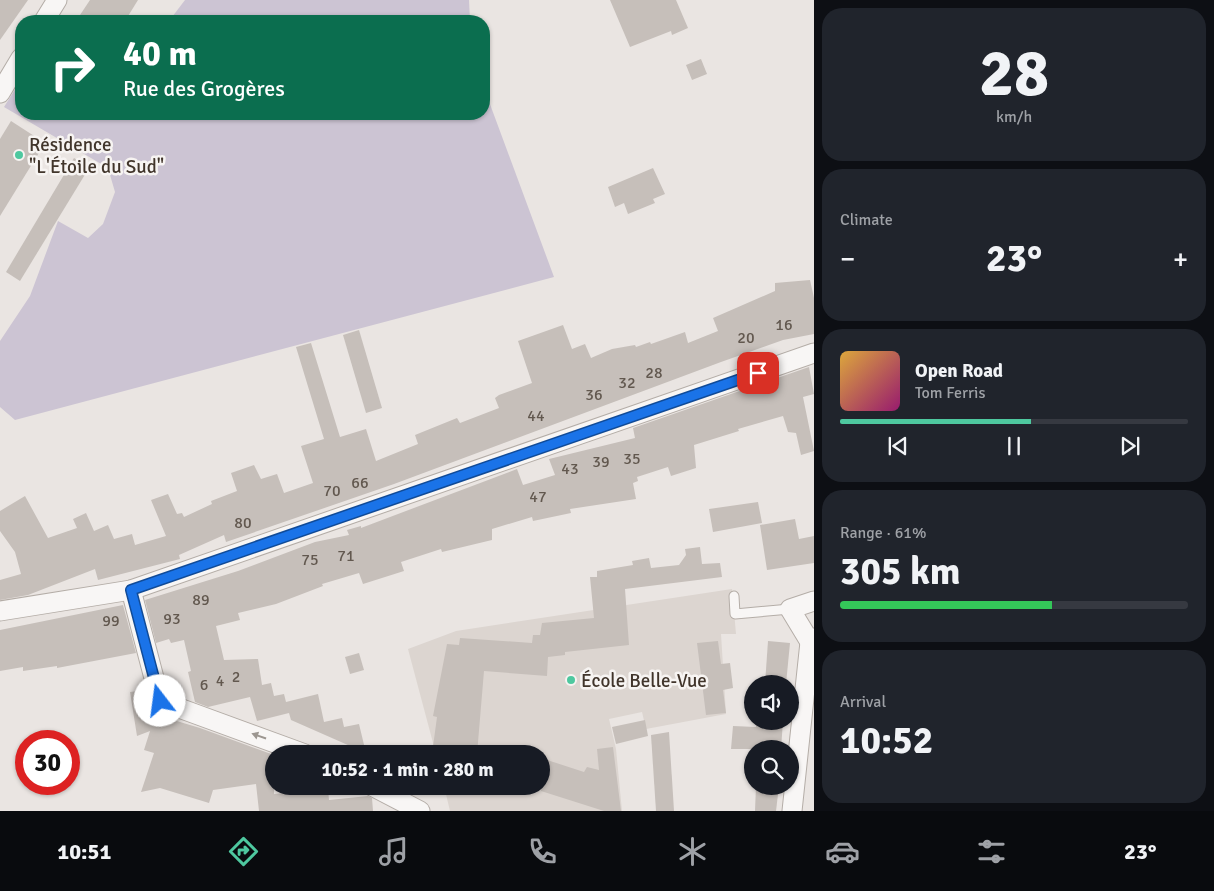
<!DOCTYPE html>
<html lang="en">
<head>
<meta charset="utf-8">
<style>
	body { margin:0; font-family:Signika,sans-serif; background:#20242c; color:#f1f3f6; height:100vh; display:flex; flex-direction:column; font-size:19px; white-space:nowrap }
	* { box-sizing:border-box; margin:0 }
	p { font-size:16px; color:#9ea1a6 }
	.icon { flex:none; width:28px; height:28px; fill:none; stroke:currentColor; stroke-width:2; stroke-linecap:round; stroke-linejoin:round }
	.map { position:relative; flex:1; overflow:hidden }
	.sheet { display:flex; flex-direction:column; gap:8px; padding:8px; background:#0d0f14; width:400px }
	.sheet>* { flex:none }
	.hud { position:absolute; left:15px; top:15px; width:475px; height:105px; border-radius:20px; box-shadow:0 1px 4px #0004; background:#0b6e4f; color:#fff; overflow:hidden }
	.tools { position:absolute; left:744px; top:675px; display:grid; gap:10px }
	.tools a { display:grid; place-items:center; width:55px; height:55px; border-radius:50%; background:#171b24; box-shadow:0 1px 4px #0004; font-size:25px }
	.speed { position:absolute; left:15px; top:730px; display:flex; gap:10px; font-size:25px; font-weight:700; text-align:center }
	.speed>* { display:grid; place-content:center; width:65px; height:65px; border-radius:50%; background:#171b24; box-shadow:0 1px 4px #0004; line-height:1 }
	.speed .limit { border:8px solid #d22; background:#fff; color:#111 }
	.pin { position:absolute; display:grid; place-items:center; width:42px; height:42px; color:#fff; margin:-21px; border-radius:10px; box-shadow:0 2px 8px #0006 }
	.me { position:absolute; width:55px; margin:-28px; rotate:345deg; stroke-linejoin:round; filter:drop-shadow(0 0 4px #0008) }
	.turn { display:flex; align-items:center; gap:18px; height:105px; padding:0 25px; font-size:22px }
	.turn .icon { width:65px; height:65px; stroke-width:2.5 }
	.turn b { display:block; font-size:35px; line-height:42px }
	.big { font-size:38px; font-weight:800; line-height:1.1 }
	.sheet .card { flex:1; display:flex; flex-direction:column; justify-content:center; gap:8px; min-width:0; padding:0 18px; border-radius:20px; background:#20242c }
	.sheet .dial { align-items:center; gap:0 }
	.dial b { font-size:65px; line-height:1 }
	.song { display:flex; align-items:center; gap:15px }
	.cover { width:60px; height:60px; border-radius:8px; background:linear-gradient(135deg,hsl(40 70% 55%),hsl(320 70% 35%)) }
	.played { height:5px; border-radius:2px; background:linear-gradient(90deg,#4ec89f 55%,#363941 55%) }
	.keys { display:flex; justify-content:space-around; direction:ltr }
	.heat { display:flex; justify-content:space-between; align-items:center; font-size:28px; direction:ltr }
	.charge { height:8px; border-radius:4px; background:linear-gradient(90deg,#34c759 61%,#363941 0) }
	.trip { position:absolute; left:265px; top:745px; width:285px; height:50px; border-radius:25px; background:#171b24; box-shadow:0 1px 4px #0004; font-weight:800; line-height:50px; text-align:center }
	.menu { display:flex; height:80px; justify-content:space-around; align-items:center; background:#090b0e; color:#9ea1a6 }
	.menu .icon { width:35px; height:35px }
	.menu .selected { color:#4ec89f }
	.menu b { font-size:22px; color:#f1f3f6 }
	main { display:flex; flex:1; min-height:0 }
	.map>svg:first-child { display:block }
	.built { fill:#dcd5d0 }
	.green { fill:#ccc4d3 }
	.building { fill:#c6bfba }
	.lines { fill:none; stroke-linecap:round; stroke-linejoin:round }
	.service-casing { stroke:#b4ada7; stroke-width:11 }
	.minor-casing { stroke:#b4ada7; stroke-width:21 }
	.service { stroke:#f8f6f5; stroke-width:9 }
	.minor { stroke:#f8f6f5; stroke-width:19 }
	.oneway { fill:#9c9690 }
	.route-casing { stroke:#114b97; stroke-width:12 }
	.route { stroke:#1a73e8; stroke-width:9 }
	.poi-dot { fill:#4ec89f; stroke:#f7f4f2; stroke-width:2 }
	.labels { text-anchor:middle; stroke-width:5; stroke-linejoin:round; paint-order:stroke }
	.number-label { font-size:16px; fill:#62584f }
	.poi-label { font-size:19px; fill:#41352b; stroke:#f7f4f2; text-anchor:start }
</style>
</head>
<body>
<main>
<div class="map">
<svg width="814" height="811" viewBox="0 0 814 811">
	<rect width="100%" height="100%" fill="#eae5e2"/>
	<path class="built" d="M732,589l4,45h-15l5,80 -80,15 -4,-17 -33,7 7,30 6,62h-172l-6,-25h97v-32h-105l-28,-105 48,-18z"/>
	<g class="green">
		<path d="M185,0h284l1,21h-301z"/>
		<path d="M21,80v34h81l4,2 2,-2h376v-26l70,189 -539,143 -15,-13v-66l30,-45 28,-75 30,17 15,-14 12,-32 -7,-24 -104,-61z"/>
	</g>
	<g class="building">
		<path d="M0,0h28l-28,40z"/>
		<path d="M90,0h48l-13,21h-49z"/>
		<path d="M610,0h66l12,28 -16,7 -1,-4 -41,16z"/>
		<path d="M701,59l6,15 -15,6 -6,-15z"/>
		<path d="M11,121l34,22 -45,73v-77z"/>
		<path d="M74,158l15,10 -69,113 -14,-9z"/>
		<path d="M653,168l12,26 -12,5 2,4 -27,11 -4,-11 -9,4 -7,-20z"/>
		<path d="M810,280l4,18v36l-31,6 -62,22 -327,122 -168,58 -2,-7 -45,20 1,4 -82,21 -3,-11 -67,26 -28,5v-20l21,-6 -6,-22 -15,-21v-20l25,-15 23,42 29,-10 -4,-9 13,-6 8,18 14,-6 6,14 18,-5 3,11 31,-9 -15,-36 17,-6 9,20 5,-1 2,4 28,-13 -1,-3 26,-10 -6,-18 23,-8 7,14 16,-5 7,19 29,-10 -12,-37 23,-7 -28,-92 15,-4 29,94 26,-8 10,32 42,-17 -3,-9 42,-17 3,5 39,-15 -4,-10 4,-3 33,-12 -14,-42 45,-16 9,24 13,-5 6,14 21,-9 23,-4 1,2 14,-5 1,2 34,-12 3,11 30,-12 -5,-13 62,-27v-8z"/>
		<path d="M359,330l23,78 -16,5 -23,-78z"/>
		<path d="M809,367l5,27 -11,3 11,54 -13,4 -5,-22 -8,-1 -5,-16 -45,13 1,2 -45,14 2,23 -25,8 -3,-9 -31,10 1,4 -5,2 3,16 -66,10 1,4 -38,8 -1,-4 -40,12v11l-50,12 -1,-3 -40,13 3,9 -41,13 -4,-11 -37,11 1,2 -47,18 -38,9 2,7 -24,6 8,34 34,-1 4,26 9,-2 3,13 10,-2 2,8 32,-8 6,28 18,-4 2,9 15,-3 7,29 -75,-33 -2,-7 -32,8 -7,-24 -42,10 -13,-5 -7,-30 3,-1 -7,-31 -13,3 -2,-4 -13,4 -11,-43 93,-29 77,-29 34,-7 -2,-5 14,-4v2l156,-59 6,16 32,-10 -6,-16 86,-21 -2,-10z"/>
		<path d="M758,502l4,21 -49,9 -4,-23z"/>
		<path d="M795,519l4,20 15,-3v27l-47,7 -7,-45z"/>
		<path d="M700,547l2,17 18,-1 2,14 -97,12 4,56 -64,7v3l-17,2 -1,19 -63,-5 -7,83h-45l5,-37 -4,-1 14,-72 12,1 1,-7 72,5 1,-8h7l2,-12 52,-5 -4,-41h7v-6l36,-6 -1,-4 17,-3 2,10 28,-3 7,-10 -1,-6z"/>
		<path d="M123,605l13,48 -79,15v-2l-34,5v-4l-23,4v-41z"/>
		<path d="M718,641l3,23 9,-1 3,25 -10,2 3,23 -20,2 -9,-72z"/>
		<path d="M768,641l22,2 -4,41h-21z"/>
		<path d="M359,653l5,17 -14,4 -5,-17z"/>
		<path d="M145,690l5,23 50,15 74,27v39l54,-5 1,11 39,-4 4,2 1,13h-114l-3,-27 -43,6 -4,13 -49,-15 -19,4 13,-39 -10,-3 6,-19 -13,5 -7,-44z"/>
		<path d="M645,720l3,16 -32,8 -4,-17z"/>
		<path d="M757,721h26l-2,28h-50l2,-23 23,1z"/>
		<path d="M669,732l5,79h-18l-5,-76z"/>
		<path d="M613,747l8,64h-17l-63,-20v-33l43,14 3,-5 12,3 -2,-21z"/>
		<path d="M756,786h23l-3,25h-21z"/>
	</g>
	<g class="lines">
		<defs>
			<path id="service" d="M734,596l1,18 55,-5"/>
			<g id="minor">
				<path d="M44,21l13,-21"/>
				<path d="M0,93l21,-35"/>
				<path d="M131,590l29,111 145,53"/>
				<path d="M814,601l-24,8 20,33 4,-4"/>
				<path d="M0,611l131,-21 683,-237"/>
				<path d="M372,786l48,25"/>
				<path d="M792,811l18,-169"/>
			</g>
		</defs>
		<use href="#service" class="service-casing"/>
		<use href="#minor" class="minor-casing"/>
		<use href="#service" class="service"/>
		<use href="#minor" class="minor"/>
	</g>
	<defs><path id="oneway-solid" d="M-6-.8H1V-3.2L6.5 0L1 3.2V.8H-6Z" transform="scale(1.25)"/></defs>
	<use class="oneway" href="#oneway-solid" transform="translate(259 736) rotate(-161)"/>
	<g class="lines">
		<defs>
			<path id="route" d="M160,701l-29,-111 627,-217"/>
		</defs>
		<use href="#route" class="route-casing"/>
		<use href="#route" class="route"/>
	</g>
	<g class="poi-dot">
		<circle cx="19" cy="155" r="5"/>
		<circle cx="571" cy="680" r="5"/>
	</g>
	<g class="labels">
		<g class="number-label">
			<text x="784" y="330">16</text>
			<text x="746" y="343">20</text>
			<text x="654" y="378">28</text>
			<text x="627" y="388">32</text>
			<text x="594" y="400">36</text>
			<text x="536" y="421">44</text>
			<text x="632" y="464">35</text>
			<text x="601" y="467">39</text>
			<text x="570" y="474">43</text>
			<text x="360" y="488">66</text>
			<text x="332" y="496">70</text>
			<text x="538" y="502">47</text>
			<text x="243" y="528">80</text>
			<text x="346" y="561">71</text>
			<text x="310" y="565">75</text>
			<text x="201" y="605">89</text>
			<text x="172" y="624">93</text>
			<text x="111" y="626">99</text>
			<text x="236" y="682">2</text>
			<text x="220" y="686">4</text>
			<text x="204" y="690">6</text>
		</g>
		<g class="poi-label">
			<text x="29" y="151">Résidence<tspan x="29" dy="22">"L'Étoile du Sud"</tspan></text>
			<text x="581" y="687">École Belle-Vue</text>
		</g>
	</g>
</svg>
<div class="tools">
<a><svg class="icon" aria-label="sound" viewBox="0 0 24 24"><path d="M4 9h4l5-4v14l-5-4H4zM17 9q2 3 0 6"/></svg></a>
<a><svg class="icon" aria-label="search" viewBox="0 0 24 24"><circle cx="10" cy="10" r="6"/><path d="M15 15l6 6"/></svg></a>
</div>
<div class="speed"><div class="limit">30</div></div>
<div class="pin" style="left:758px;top:373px;background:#d93025"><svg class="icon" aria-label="arrive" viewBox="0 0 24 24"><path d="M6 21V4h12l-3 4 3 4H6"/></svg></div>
<svg class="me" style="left:160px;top:701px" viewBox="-20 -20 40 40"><circle r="19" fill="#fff"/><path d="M0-13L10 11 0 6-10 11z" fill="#1a73e8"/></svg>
<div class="trip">10:52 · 1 min · 280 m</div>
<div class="hud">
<div class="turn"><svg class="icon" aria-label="right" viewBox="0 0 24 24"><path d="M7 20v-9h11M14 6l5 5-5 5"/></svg><div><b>40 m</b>Rue des Grogères</div></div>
</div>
</div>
<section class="sheet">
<div class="card dial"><b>28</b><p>km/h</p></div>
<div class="card"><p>Climate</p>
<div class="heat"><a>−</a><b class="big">23°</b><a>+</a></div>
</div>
<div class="card">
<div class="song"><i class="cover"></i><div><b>Open Road</b><p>Tom Ferris</p></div></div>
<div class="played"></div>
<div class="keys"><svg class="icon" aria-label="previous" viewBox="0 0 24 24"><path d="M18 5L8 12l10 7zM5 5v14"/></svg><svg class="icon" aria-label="pause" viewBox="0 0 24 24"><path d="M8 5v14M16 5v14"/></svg><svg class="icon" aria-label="next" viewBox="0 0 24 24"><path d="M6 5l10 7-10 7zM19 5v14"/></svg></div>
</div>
<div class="card"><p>Range · 61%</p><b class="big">305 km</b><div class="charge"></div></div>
<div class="card"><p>Arrival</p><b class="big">10:52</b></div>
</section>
</main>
<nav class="menu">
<b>10:51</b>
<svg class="icon selected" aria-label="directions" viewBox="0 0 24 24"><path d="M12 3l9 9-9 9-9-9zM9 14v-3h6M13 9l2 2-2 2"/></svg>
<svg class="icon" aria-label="music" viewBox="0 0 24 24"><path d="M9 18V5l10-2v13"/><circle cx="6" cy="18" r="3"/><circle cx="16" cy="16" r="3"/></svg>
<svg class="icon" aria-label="phone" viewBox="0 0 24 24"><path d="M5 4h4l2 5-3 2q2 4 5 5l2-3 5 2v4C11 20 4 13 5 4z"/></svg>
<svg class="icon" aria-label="climate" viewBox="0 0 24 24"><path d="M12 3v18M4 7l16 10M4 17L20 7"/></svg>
<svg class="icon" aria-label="car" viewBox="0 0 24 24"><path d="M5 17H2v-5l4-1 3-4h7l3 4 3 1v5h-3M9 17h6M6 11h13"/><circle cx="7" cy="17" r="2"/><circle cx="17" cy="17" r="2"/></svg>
<svg class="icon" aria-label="filters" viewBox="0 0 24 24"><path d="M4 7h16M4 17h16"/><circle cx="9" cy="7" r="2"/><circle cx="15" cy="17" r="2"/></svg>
<b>23°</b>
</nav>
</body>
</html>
